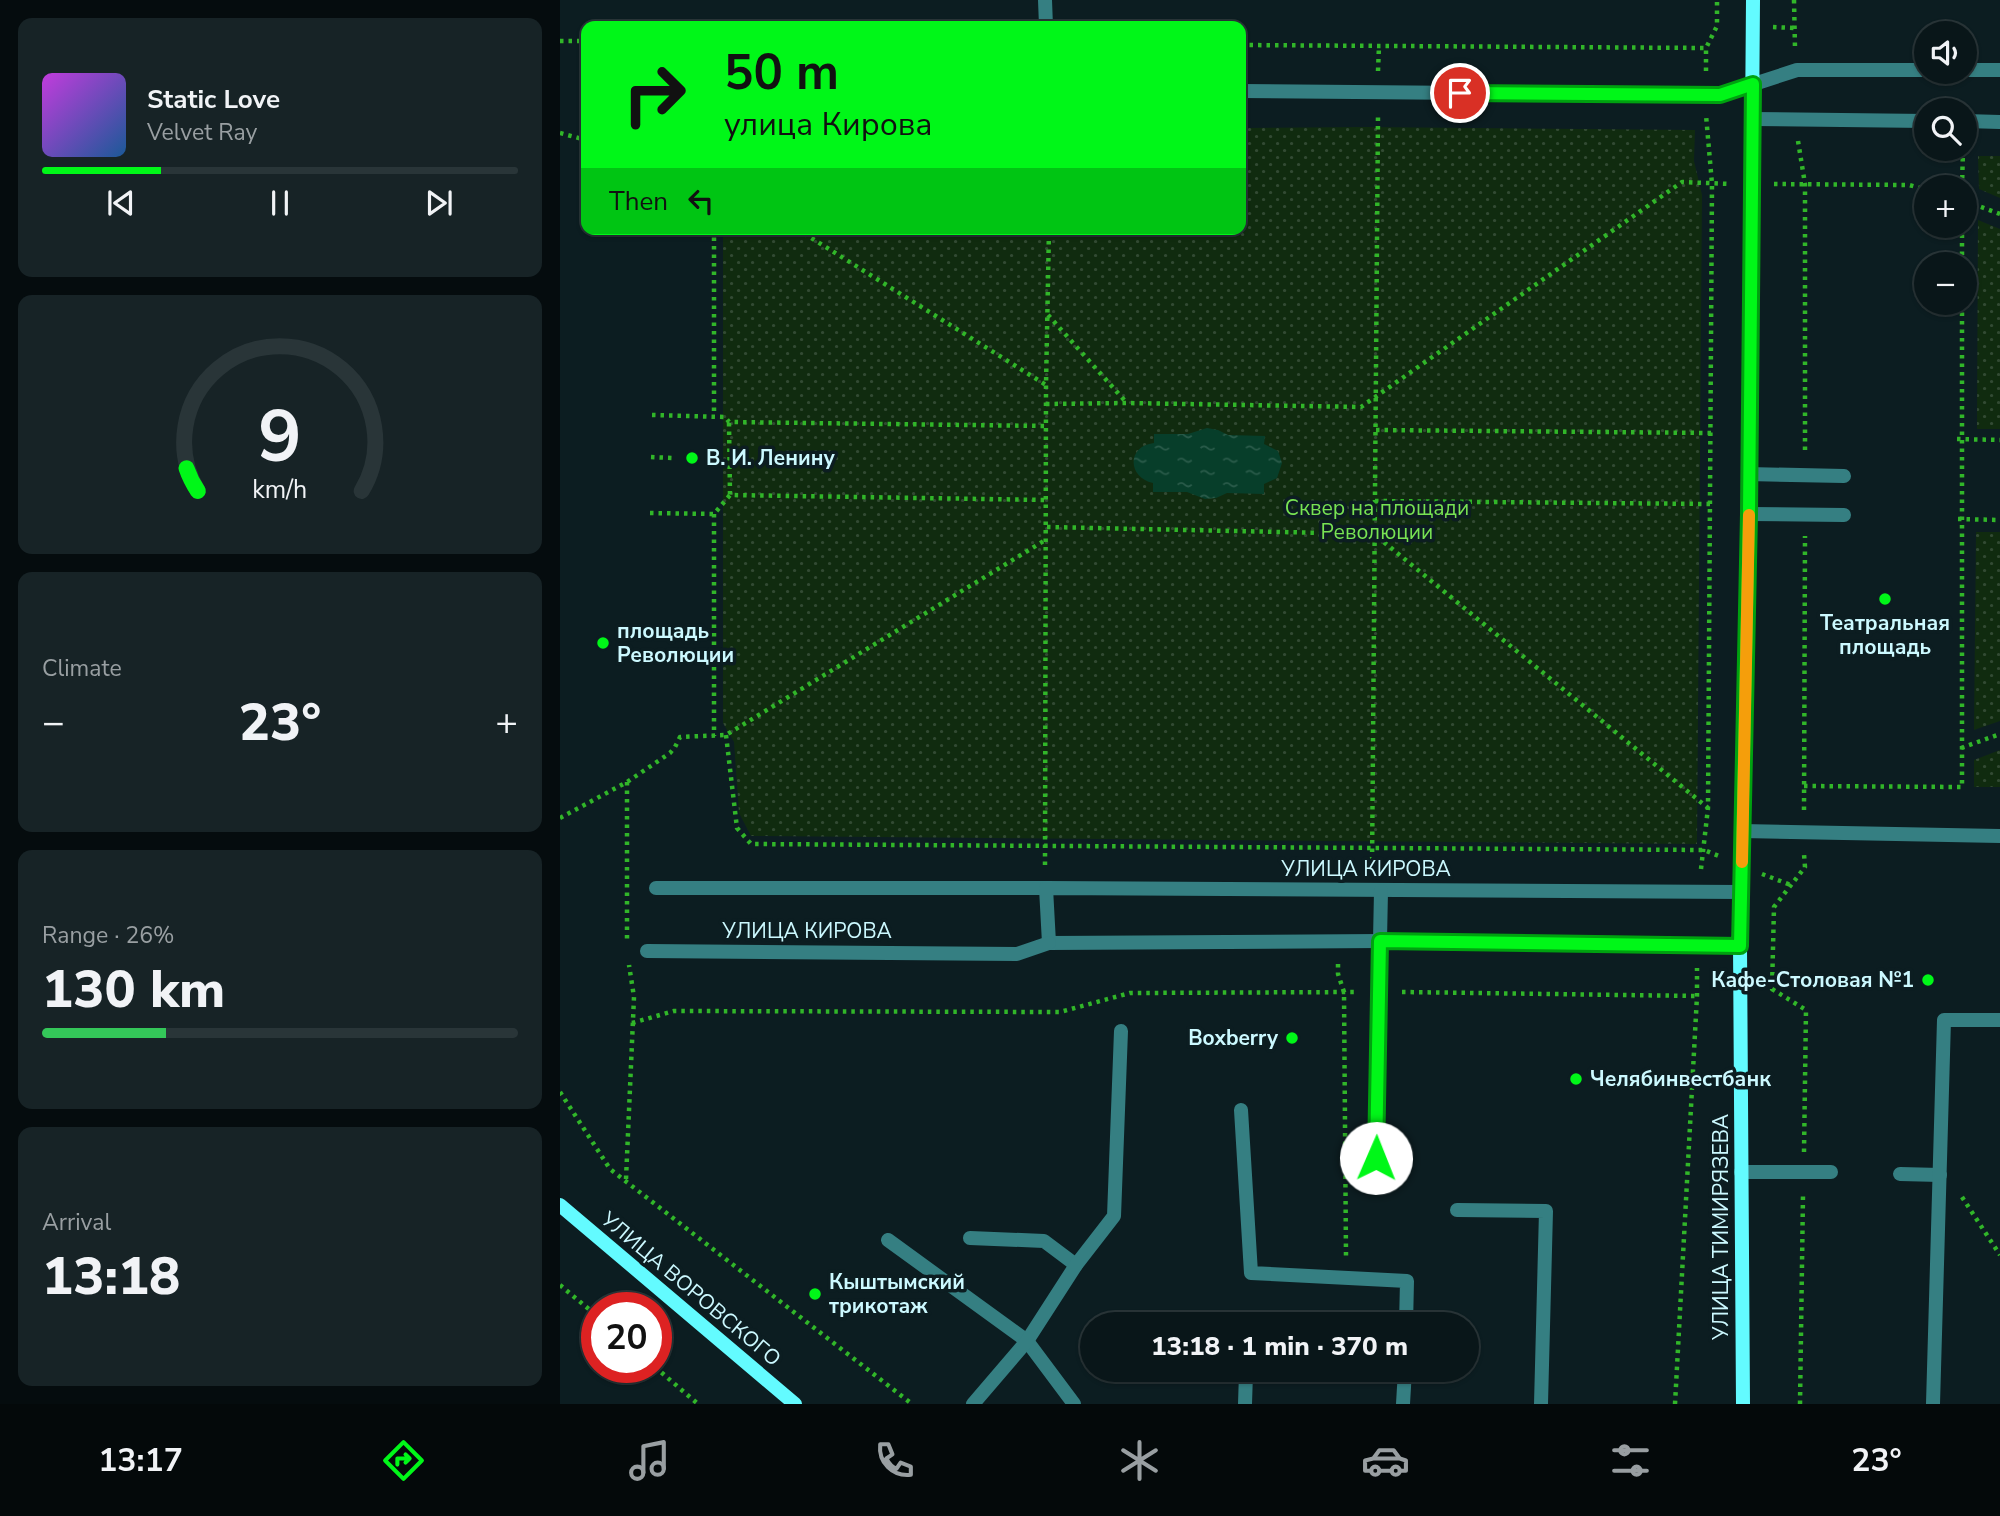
<!DOCTYPE html>
<html lang="en">
<head>
<meta charset="utf-8">
<style>
	body { margin:0; font-family:"Nunito Sans",sans-serif; background:#172326; color:#f1f3f6; height:100vh; display:flex; flex-direction:column; font-size:26px; white-space:nowrap }
	* { box-sizing:border-box; margin:0 }
	p { font-size:23px; color:#999fa2 }
	.icon { flex:none; width:38px; height:38px; fill:none; stroke:currentColor; stroke-width:2; stroke-linecap:round; stroke-linejoin:round }
	.map { position:relative; flex:1; overflow:hidden }
	.panel { display:flex; flex-direction:column; gap:18px; padding:18px; background:#050c0e; width:560px }
	.panel>* { flex:none }
	.top-card { position:absolute; left:21px; top:21px; width:665px; height:214px; border-radius:14px; box-shadow:0 2px 5px #0004,0 0 0 2px #293538; background:#00f718; color:#111; overflow:hidden }
	.fabs { position:absolute; left:1354px; top:21px; display:grid; gap:14px }
	.fabs a { display:grid; place-items:center; width:63px; height:63px; border-radius:50%; background:#091619; box-shadow:0 2px 5px #0004,0 0 0 2px #293538; font-size:35px }
	.speed { position:absolute; left:21px; top:1292px; display:flex; gap:14px; font-size:35px; font-weight:700; text-align:center }
	.speed>* { display:grid; place-content:center; width:91px; height:91px; border-radius:50%; background:#091619; box-shadow:0 2px 5px #0004,0 0 0 2px #293538; line-height:1 }
	.speed .limit { border:10px solid #d22; background:#fff; color:#111 }
	.pin { position:absolute; display:grid; place-items:center; width:60px; height:60px; color:#fff; margin:-30px; border:4px solid #fff; border-radius:50%; box-shadow:0 2px 7px #0007 }
	.me { position:absolute; width:77px; margin:-38px; rotate:1deg; stroke-linejoin:round; filter:drop-shadow(0 0 5px #0008) }
	.turn { display:flex; align-items:center; gap:24px; height:147px; padding:0 28px; font-size:32px }
	.turn .icon { width:91px; height:91px; stroke-width:2.5 }
	.turn b { display:block; font-size:49px; line-height:60px }
	.then { display:flex; align-items:center; height:66px; padding:0 28px; background:#0003; gap:14px; font-size:26px }
	.big { font-size:52px; font-weight:800; line-height:1.1 }
	.panel .tile { flex:1; display:flex; flex-direction:column; justify-content:center; gap:10px; min-width:0; padding:0 24px; border-radius:14px; background:#172326 }
	.panel .dial { align-items:center; gap:0 }
	.dial svg { height:182px; overflow:visible; fill:none; stroke:#293538; stroke-width:7; stroke-linecap:round; text-anchor:middle }
	.dial text { fill:#f1f3f6; stroke:none }
	.song { display:flex; align-items:center; gap:21px }
	.cover { width:84px; height:84px; border-radius:10px; background:linear-gradient(135deg,hsl(290 70% 55%),hsl(210 70% 35%)) }
	.played { height:7px; border-radius:4px; background:linear-gradient(90deg,#00f718 25%,#293538 25%) }
	.keys { display:flex; justify-content:space-around; direction:ltr }
	.heat { display:flex; justify-content:space-between; align-items:center; font-size:38px; direction:ltr }
	.charge { height:10px; border-radius:5px; background:linear-gradient(90deg,#34c759 26%,#293538 0) }
	.trip { position:absolute; left:520px; top:1312px; width:399px; height:70px; border-radius:35px; background:#091619; box-shadow:0 2px 5px #0004,0 0 0 2px #293538; font-weight:800; line-height:70px; text-align:center }
	.menu { display:flex; height:112px; justify-content:space-around; align-items:center; background:#04090a; color:#999fa2 }
	.menu .icon { width:49px; height:49px }
	.menu .active { color:#00f718 }
	.menu b { font-size:32px; color:#f1f3f6 }
	main { display:flex; flex:1; min-height:0 }
	.map>svg:first-child { display:block }
	.park { fill:url(#park-dots) }
	.water { fill:url(#water-ripples) }
	.lines { fill:none; stroke-linecap:round; stroke-linejoin:round }
	.path { stroke:#31b629; stroke-width:4.5; stroke-dasharray:3.5 5; stroke-linecap:butt }
	.lane { stroke:#357f82; stroke-width:14 }
	.street { stroke:#357f82; stroke-width:14 }
	.secondary { stroke:#63fbff; stroke-width:14 }
	.route-casing { stroke:#00a110; stroke-width:18 }
	.route { stroke:#00f718; stroke-width:12 }
	.slow { stroke:#f59e0b; stroke-width:12 }
	.poi-dot { fill:#00f718; stroke:#0c1d21; stroke-width:2.5 }
	.labels { text-anchor:middle; stroke-width:7; stroke-linejoin:round; paint-order:stroke }
	.poi-label { font-size:21px; font-weight:bold; fill:#ccf9ff; stroke:#0c1d21; text-anchor:start }
	.park-label { font-size:21px; fill:#78e353; stroke:#0c1d21 }
	.street-label { font-size:21px; fill:#ccf9ff; stroke:#0c1d21 }
</style>
</head>
<body>
<main>
<section class="panel">
<div class="tile">
<div class="song"><i class="cover"></i><div><b>Static Love</b><p>Velvet Ray</p></div></div>
<div class="played"></div>
<div class="keys"><svg class="icon" aria-label="previous" viewBox="0 0 24 24"><path d="M18 5L8 12l10 7zM5 5v14"/></svg><svg class="icon" aria-label="pause" viewBox="0 0 24 24"><path d="M8 5v14M16 5v14"/></svg><svg class="icon" aria-label="next" viewBox="0 0 24 24"><path d="M6 5l10 7-10 7zM19 5v14"/></svg></div>
</div>
<div class="tile dial"><svg viewBox="0 0 100 80">
<path d="M14 69A42 42 0 1 1 86 69"/>
<path d="M14 69A42 42 0 0 1 9 59" stroke="#00f718"/>
<text x="50" y="56" font-size="32" font-weight="700">9</text>
<text x="50" y="72" font-size="11">km/h</text>
</svg></div>
<div class="tile"><p>Climate</p>
<div class="heat"><a>−</a><b class="big">23°</b><a>+</a></div>
</div>
<div class="tile"><p>Range · 26%</p><b class="big">130 km</b><div class="charge"></div></div>
<div class="tile"><p>Arrival</p><b class="big">13:18</b></div>
</section>
<div class="map">
<svg width="1440" height="1404" viewBox="0 0 1440 1404">
	<defs>
		<pattern id="park-dots" width="8" height="8" patternUnits="userSpaceOnUse" patternTransform="scale(1.75)"><rect width="8" height="8" fill="#102b0f"/><path d="M2 2h.1M6 6h.1" fill="none" stroke="#324a33" stroke-width="1.8" stroke-linecap="round"/></pattern>
		<pattern id="water-ripples" width="26" height="14" patternUnits="userSpaceOnUse" patternTransform="scale(1.75)"><rect width="26" height="14" fill="#073e2a"/><path d="M2 4q2-2 4 0t4 0M15 11q2-2 4 0t4 0" fill="none" stroke="#2a5b4a"/></pattern>
	</defs>
	<rect width="100%" height="100%" fill="#0c1d21"/>
	<g class="park">
		<path d="M806,127l329,3 -1,31 8,34 -5,649 -946,-8 -12,-23 -5,-71 -11,-19v-494h518v-101z"/>
		<path d="M1418,156h22v42l-21,-9z"/>
		<path d="M1418,220l22,9v200h-23z"/>
		<path d="M1416,532h24v189l-26,9z"/>
		<path d="M1440,750v37h-26v-27z"/>
	</g>
	<path class="water" d="M647,428l11,2 10,5 37,1 -1,8 14,7 4,12 -5,15 -13,6v10l-37,-1 -11,5 -11,1 -18,-7h-34v-9c-26,-6 -26,-37 1,-40v-9h34z"/>
	<g class="lines">
		<g class="path">
			<path d="M1234,0l1,48"/>
			<path d="M1213,27l21,1"/>
			<path d="M0,41h26"/>
			<path d="M681,45l465,3"/>
			<path d="M818,71l1,-25"/>
			<path d="M1146,71v-23l11,-22v-26"/>
			<path d="M0,133l26,7"/>
			<path d="M1238,141l7,43v269"/>
			<path d="M1214,184l135,1 18,5"/>
			<path d="M1402,187l1,-38"/>
			<path d="M1405,201l35,13"/>
			<path d="M1402,226v38"/>
			<path d="M154,229v187"/>
			<path d="M237,229l249,156"/>
			<path d="M488,315l78,87"/>
			<path d="M486,404l81,-1 234,4 321,-225 49,2"/>
			<path d="M92,415l73,2 4,5 318,4"/>
			<path d="M169,423l1,72"/>
			<path d="M816,430l335,3"/>
			<path d="M1397,439l43,1"/>
			<path d="M91,457l22,1"/>
			<path d="M815,501l335,3"/>
			<path d="M90,513l64,1 16,-19 317,5"/>
			<path d="M154,514v222"/>
			<path d="M1398,519l42,1"/>
			<path d="M487,527l327,7 334,274"/>
			<path d="M166,735l11,93 14,16 953,6 15,6"/>
			<path d="M1401,748l39,-14"/>
			<path d="M67,782v158"/>
			<path d="M1244,786l158,1v-484"/>
			<path d="M1244,810l1,-274"/>
			<path d="M0,818l67,-36 43,-29 5,-6 5,-10 46,-2 321,-196"/>
			<path d="M485,865l1,-480 3,-156"/>
			<path d="M812,869l6,-754"/>
			<path d="M1141,869l7,-61 4,-624 -6,-69"/>
			<path d="M1202,874l29,11"/>
			<path d="M778,964v10l6,18 2,264"/>
			<path d="M842,992l295,4"/>
			<path d="M72,1023l42,-12 386,1 70,-19 228,-1"/>
			<path d="M0,1092l50,77 302,235"/>
			<path d="M1244,1152l2,-142 -34,-21 2,-82 31,-40 -1,-13"/>
			<path d="M66,1179l8,-182 -5,-32"/>
			<path d="M1402,1197l38,58"/>
			<path d="M0,1285l37,31"/>
			<path d="M95,1367l43,37"/>
			<path d="M1115,1404l22,-408v-28"/>
			<path d="M1240,1404l3,-209"/>
		</g>
		<g class="lane">
			<path d="M485,0l1,26"/>
			<path d="M1193,119l174,2"/>
			<path d="M1405,121l35,1"/>
			<path d="M1188,474l96,2"/>
			<path d="M1189,514l95,1"/>
			<path d="M1182,831l258,5"/>
			<path d="M96,888h390"/>
			<path d="M1180,946l-360,-5 -331,2 -3,-55 695,4"/>
			<path d="M87,951l370,3 32,-11"/>
			<path d="M681,1110l10,163 156,8 -1,44"/>
			<path d="M1181,1172h90"/>
			<path d="M1340,1174l40,1"/>
			<path d="M815,1186l6,-295"/>
			<path d="M897,1210l89,1 -5,193"/>
			<path d="M410,1238l74,3 32,24"/>
			<path d="M328,1240l139,101 47,63"/>
			<path d="M413,1404l54,-63 49,-76 38,-49 7,-185"/>
			<path d="M685,1404l1,-31"/>
			<path d="M843,1404l2,-34"/>
			<path d="M1373,1404l11,-384h56"/>
		</g>
		<g class="street">
			<path d="M1405,70h35"/>
			<path d="M681,91l479,4 77,-25h130"/>
		</g>
		<g class="secondary">
			<path d="M0,1205l235,199"/>
			<path d="M1183,1404l-3,-458 9,-432 4,-514"/>
		</g>
	</g>
	<g class="lines">
		<defs>
			<path id="route" d="M816,1158l4,-217 360,5 9,-432 4,-430 -33,11 -260,-2"/>
		</defs>
		<use href="#route" class="route-casing"/>
		<use href="#route" class="route"/>
		<path class="slow" d="M1182,862l7,-347"/>
	</g>
	<g class="poi-dot">
		<circle cx="132" cy="458" r="7"/>
		<circle cx="1325" cy="599" r="7"/>
		<circle cx="43" cy="643" r="7"/>
		<circle cx="1368" cy="980" r="7"/>
		<circle cx="732" cy="1038" r="7"/>
		<circle cx="1016" cy="1079" r="7"/>
		<circle cx="255" cy="1294" r="7"/>
	</g>
	<g class="labels">
		<g class="poi-label">
			<text x="146" y="465">В. И. Ленину</text>
			<text x="1325" y="630" text-anchor="middle">Театральная<tspan x="1325" dy="24">площадь</tspan></text>
			<text x="57" y="638">площадь<tspan x="57" dy="24">Революции</tspan></text>
			<text x="1354" y="987" text-anchor="end">Кафе-Столовая №1</text>
			<text x="718" y="1045" text-anchor="end">Boxberry</text>
			<text x="1030" y="1086">Челябинвестбанк</text>
			<text x="269" y="1289">Кыштымский<tspan x="269" dy="24">трикотаж</tspan></text>
		</g>
		<g class="park-label">
			<text x="817" y="515">Сквер на площади<tspan x="817" dy="24">Революции</tspan></text>
		</g>
		<g class="street-label">
			<text x="806" y="876">УЛИЦА КИРОВА</text>
			<text x="247" y="938">УЛИЦА КИРОВА</text>
			<text transform="translate(1161 1227) rotate(-90)" y="7">УЛИЦА ТИМИРЯЗЕВА</text>
			<text transform="translate(131 1289) rotate(40)" y="7">УЛИЦА ВОРОВСКОГО</text>
		</g>
	</g>
</svg>
<div class="fabs">
<a><svg class="icon" aria-label="sound" viewBox="0 0 24 24"><path d="M4 9h4l5-4v14l-5-4H4zM17 9q2 3 0 6"/></svg></a>
<a><svg class="icon" aria-label="search" viewBox="0 0 24 24"><circle cx="10" cy="10" r="6"/><path d="M15 15l6 6"/></svg></a>
<a>+</a>
<a>−</a>
</div>
<div class="speed"><div class="limit">20</div></div>
<div class="pin" style="left:900px;top:93px;background:#d93025"><svg class="icon" aria-label="arrive" viewBox="0 0 24 24"><path d="M6 21V4h12l-3 4 3 4H6"/></svg></div>
<svg class="me" style="left:816px;top:1158px" viewBox="-20 -20 40 40"><circle r="19" fill="#fff"/><path d="M0-13L10 11 0 6-10 11z" fill="#00f718"/></svg>
<div class="trip">13:18 · 1 min · 370 m</div>
<div class="top-card">
<div class="turn"><svg class="icon" aria-label="right" viewBox="0 0 24 24"><path d="M7 20v-9h11M14 6l5 5-5 5"/></svg><div><b>50 m</b>улица Кирова</div></div>
<div class="then">Then<svg class="icon" aria-label="left" viewBox="0 0 24 24"><path d="M17 20v-9H6M10 6l-5 5 5 5"/></svg></div>
</div>
</div>
</main>
<nav class="menu">
<b>13:17</b>
<svg class="icon active" aria-label="directions" viewBox="0 0 24 24"><path d="M12 3l9 9-9 9-9-9zM9 14v-3h6M13 9l2 2-2 2"/></svg>
<svg class="icon" aria-label="music" viewBox="0 0 24 24"><path d="M9 18V5l10-2v13"/><circle cx="6" cy="18" r="3"/><circle cx="16" cy="16" r="3"/></svg>
<svg class="icon" aria-label="phone" viewBox="0 0 24 24"><path d="M5 4h4l2 5-3 2q2 4 5 5l2-3 5 2v4C11 20 4 13 5 4z"/></svg>
<svg class="icon" aria-label="climate" viewBox="0 0 24 24"><path d="M12 3v18M4 7l16 10M4 17L20 7"/></svg>
<svg class="icon" aria-label="car" viewBox="0 0 24 24"><path d="M5 17H2v-5l4-1 3-4h7l3 4 3 1v5h-3M9 17h6M6 11h13"/><circle cx="7" cy="17" r="2"/><circle cx="17" cy="17" r="2"/></svg>
<svg class="icon" aria-label="filters" viewBox="0 0 24 24"><path d="M4 7h16M4 17h16"/><circle cx="9" cy="7" r="2"/><circle cx="15" cy="17" r="2"/></svg>
<b>23°</b>
</nav>
</body>
</html>
